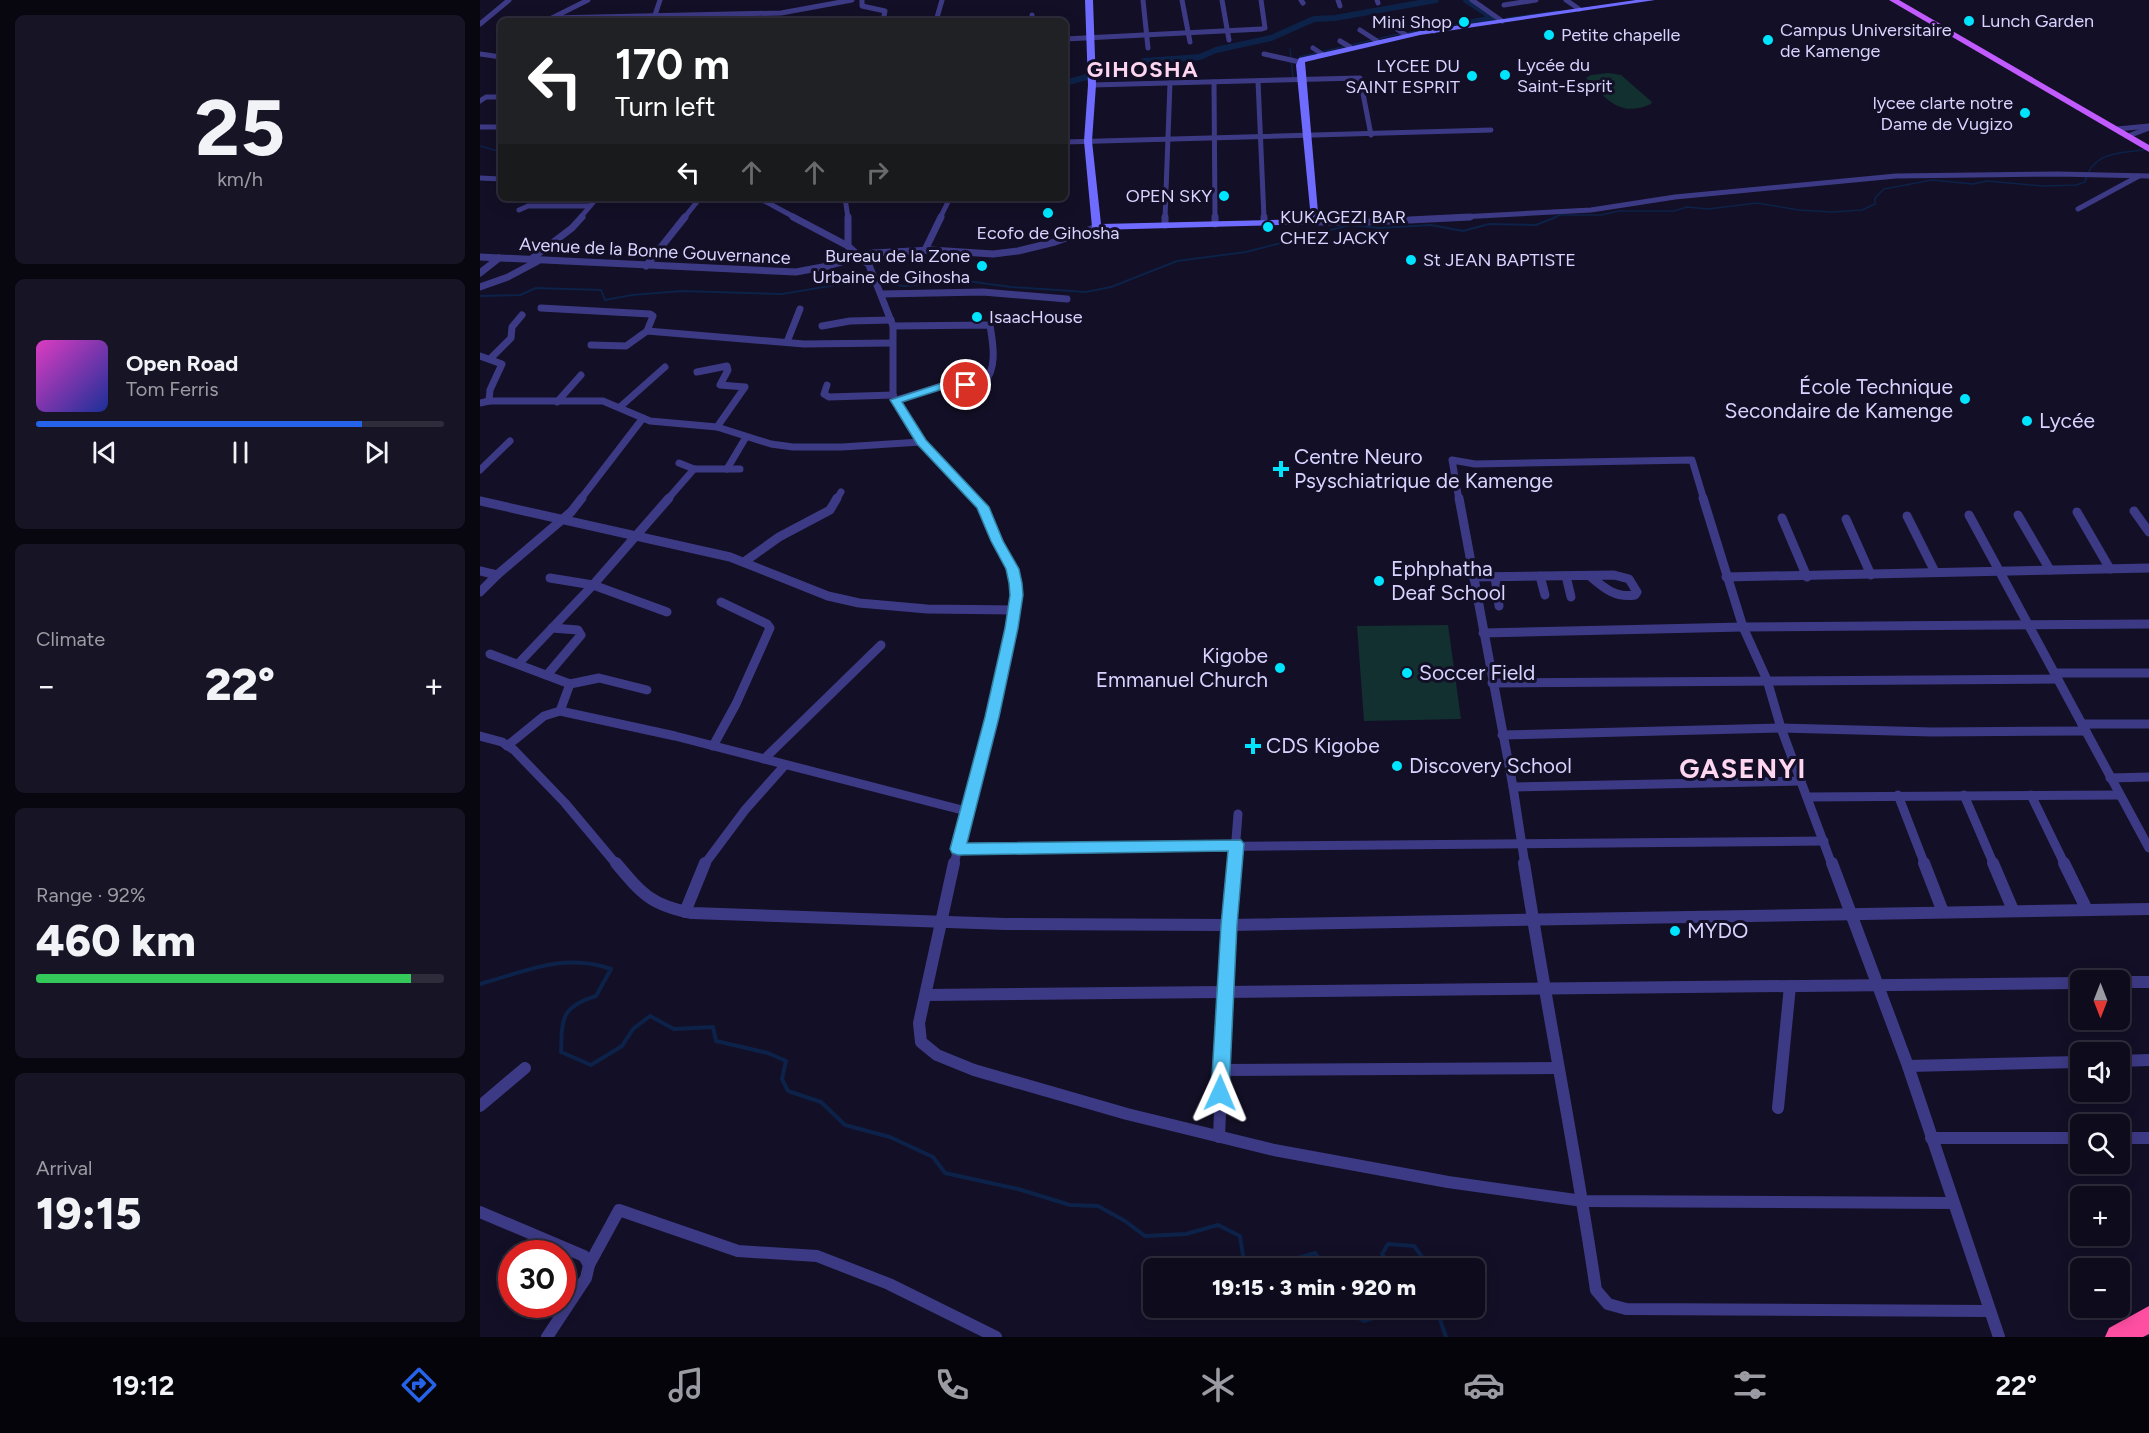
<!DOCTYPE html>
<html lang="en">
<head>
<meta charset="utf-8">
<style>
	body { margin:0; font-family:Figtree,sans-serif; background:#171425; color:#f1f3f6; height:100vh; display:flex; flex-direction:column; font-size:22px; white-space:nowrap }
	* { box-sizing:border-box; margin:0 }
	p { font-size:20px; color:#9b9ba3 }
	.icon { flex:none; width:33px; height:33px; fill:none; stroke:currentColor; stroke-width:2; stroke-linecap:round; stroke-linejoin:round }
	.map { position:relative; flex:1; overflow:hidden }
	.drawer { display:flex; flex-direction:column; gap:15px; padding:15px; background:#08060f; width:480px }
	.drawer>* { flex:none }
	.banner { position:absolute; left:18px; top:18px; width:570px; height:183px; border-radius:9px; box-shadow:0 3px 15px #0003,0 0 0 2px #2e2b3b; background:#202124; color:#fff; overflow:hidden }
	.needle { width:39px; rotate:180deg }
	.buttons { position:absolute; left:1590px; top:970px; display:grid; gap:12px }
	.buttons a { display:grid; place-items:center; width:60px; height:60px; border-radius:9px; background:#0e0b1c; box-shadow:0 3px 15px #0003,0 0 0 2px #2e2b3b; font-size:30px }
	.speed { position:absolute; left:18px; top:1240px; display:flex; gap:12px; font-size:30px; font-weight:700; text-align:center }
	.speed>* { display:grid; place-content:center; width:78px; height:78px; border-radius:50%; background:#0e0b1c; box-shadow:0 3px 15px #0003,0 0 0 2px #2e2b3b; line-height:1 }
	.speed .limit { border:9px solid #d22; background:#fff; color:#111 }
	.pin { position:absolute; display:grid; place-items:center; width:51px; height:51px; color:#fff; margin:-26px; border:3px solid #fff; border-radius:50%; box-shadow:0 2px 6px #0007 }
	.me { position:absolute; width:66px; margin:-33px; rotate:1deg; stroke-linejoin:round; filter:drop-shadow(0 0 4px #0008) }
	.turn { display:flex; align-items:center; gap:21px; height:126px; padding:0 18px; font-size:27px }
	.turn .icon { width:78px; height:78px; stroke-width:2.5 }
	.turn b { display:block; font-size:42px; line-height:51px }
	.lanes { display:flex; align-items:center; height:57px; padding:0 18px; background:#0003; justify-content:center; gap:30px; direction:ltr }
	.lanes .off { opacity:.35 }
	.big { font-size:45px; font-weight:800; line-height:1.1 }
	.drawer .card { flex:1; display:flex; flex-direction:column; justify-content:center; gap:9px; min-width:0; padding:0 21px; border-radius:9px; background:#171425 }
	.drawer .dial { align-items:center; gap:0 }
	.dial b { font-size:78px; line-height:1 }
	.song { display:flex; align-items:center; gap:18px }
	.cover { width:72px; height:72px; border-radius:9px; background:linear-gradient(135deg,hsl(310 70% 55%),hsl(230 70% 35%)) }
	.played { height:6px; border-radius:3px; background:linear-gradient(90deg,#2563eb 80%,#2e2b3b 80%) }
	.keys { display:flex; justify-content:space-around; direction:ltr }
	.heat { display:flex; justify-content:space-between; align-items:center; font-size:33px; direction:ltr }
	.charge { height:9px; border-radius:4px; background:linear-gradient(90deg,#34c759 92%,#2e2b3b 0) }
	.trip { position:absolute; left:663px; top:1258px; width:342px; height:60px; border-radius:9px; background:#0e0b1c; box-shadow:0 3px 15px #0003,0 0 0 2px #2e2b3b; font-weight:800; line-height:60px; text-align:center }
	.dock { display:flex; height:96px; justify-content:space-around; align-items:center; background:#06040b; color:#9b9ba3 }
	.dock .icon { width:42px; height:42px }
	.dock .selected { color:#2563eb }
	.dock b { font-size:27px; color:#f1f3f6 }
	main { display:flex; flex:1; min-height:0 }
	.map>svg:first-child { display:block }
	.green { fill:#12302f }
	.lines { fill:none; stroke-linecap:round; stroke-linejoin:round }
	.stream-far2 { stroke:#0c2248; stroke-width:1.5 }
	.stream-far1 { stroke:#0c2248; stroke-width:2 }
	.stream { stroke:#0c2248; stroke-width:4 }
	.canal { stroke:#0c2248; stroke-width:6 }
	.street-far3 { stroke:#3d3a85; stroke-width:5 }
	.street-far2 { stroke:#3d3a85; stroke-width:7 }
	.street-far1 { stroke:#3d3a85; stroke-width:9 }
	.street { stroke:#3d3a85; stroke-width:12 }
	.secondary { fill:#6f6bff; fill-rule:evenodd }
	.primary { fill:#c25bff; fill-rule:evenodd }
	.highway { fill:#ff4fa3; fill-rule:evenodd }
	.route { fill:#4fc3f7; stroke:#337fa1; stroke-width:1.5 }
	.poi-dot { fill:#00e5ff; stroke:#130f26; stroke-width:2 }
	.labels { text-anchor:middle; stroke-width:6; stroke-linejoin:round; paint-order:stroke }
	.far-poi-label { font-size:18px; fill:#d9d4ff; stroke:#130f26; text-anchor:start }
	.far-street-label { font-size:18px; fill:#d9d4ff; stroke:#130f26 }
	.poi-label { font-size:21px; fill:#d9d4ff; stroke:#130f26; text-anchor:start }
	.far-district-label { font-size:22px; font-weight:bold; letter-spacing:1.5px; fill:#ffd6f0; stroke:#130f26 }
	.district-label { font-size:27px; font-weight:bold; letter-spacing:1.5px; fill:#ffd6f0; stroke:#130f26 }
</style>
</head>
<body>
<main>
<section class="drawer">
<div class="card dial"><b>25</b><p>km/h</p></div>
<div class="card">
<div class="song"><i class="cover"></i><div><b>Open Road</b><p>Tom Ferris</p></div></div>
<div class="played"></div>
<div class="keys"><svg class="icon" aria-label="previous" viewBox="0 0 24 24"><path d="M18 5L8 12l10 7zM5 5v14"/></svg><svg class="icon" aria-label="pause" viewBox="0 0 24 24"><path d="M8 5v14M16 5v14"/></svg><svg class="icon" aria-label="next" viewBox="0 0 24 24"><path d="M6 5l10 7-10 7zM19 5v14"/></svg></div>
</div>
<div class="card"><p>Climate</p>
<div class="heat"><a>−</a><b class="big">22°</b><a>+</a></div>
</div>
<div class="card"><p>Range · 92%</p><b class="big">460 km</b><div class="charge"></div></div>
<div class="card"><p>Arrival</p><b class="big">19:15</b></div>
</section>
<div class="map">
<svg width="1669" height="1337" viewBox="0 0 1669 1337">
	<rect width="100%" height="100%" fill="#130f26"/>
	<g class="green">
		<path d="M1128,73l13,2 31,27 -1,2c-32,14 -44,-5 -65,-26l5,-3z"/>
		<path d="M968,625l13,94 -97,2 -7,-95z"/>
	</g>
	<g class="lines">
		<g class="stream-far2">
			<path d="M1027,18l51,-7"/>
			<path d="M810,49l3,28"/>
			<path d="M819,57l95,-22 74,-12"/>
			<path d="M0,146l21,6"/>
			<path d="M1073,218l7,-3h41l18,-4h55l13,-4 21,2 49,-6 42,7 33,2 30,-2 13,-6v-6l9,-9 48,-9 41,4 14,-3 56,5 33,-1 9,-3c8,-33 38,-28 63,-33"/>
		</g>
		<path class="stream-far1" d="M0,296l40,-1 16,-7 65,2 4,10 27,-5 50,-4 100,3 60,-10 35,-2 27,4 63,-5 44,6 75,5 25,-5 66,-26 69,-9 104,-27 29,3 52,-3 32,6 26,-7 47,1 20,-8"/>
		<g class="stream">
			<path d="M0,984c44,-12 85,-32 131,-15l-15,27c-35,11 -34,22 -35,56l30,13 31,-19 11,-17 17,-13 24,13 39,-2 3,14 52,12 18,8 -4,18 6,12 33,11 24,23 45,12 43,20 12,16 73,16 52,16 28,1 27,15 20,15 41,-2 32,-9 22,11 5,33"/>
			<path d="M801,1269l7,-8 27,-8 12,16"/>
			<path d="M913,1269l-11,-15 6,-10 26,2 17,23"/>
			<path d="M859,1308l25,13 10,-3 3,-10"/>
			<path d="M956,1308l10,29"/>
		</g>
		<g class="canal">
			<path d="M986,0l27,18 -25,5"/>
			<path d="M585,83l79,-22 56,-4 16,-7 55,-12 43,-19 21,-1 101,-18"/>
		</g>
		<g class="street-far3">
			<path d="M108,0l-36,18 229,-5 71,-13"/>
			<path d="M382,0v6l23,5 -2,10"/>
			<path d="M663,0l5,48"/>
			<path d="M702,0l8,42"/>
			<path d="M742,0l7,40"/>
			<path d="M821,0l2,3"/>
			<path d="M858,0l2,6"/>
			<path d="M897,0l1,3"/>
			<path d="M992,0l30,21"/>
			<path d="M1086,0l13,9"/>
			<path d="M1024,5l32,-5"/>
			<path d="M552,15v6"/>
			<path d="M173,21l7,-21"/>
			<path d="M456,21l6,-21"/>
			<path d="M941,21l13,10"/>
			<path d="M0,24l29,-24"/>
			<path d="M915,28l11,7"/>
			<path d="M880,30l17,11"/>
			<path d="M585,39l197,-10 3,-1 -4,-28"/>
			<path d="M860,41l10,6"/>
			<path d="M833,48l9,6"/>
			<path d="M0,54l21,3"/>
			<path d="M784,54l36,8"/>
			<path d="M778,81l6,137"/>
			<path d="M734,82l1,136"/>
			<path d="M612,85l268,-7 11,57"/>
			<path d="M0,101l6,-4h15"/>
			<path d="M0,127h21"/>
			<path d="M1637,129l32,-3"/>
			<path d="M1648,136l21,-8"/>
			<path d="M585,142l426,-12"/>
			<path d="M0,178l21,1"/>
			<path d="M279,198l37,20"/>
			<path d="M365,198l3,20"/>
			<path d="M1598,209l61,-33"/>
			<path d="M39,210l9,-4h62"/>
			<path d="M100,218l17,-20"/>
			<path d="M204,218l16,-20"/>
			<path d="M460,218l10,-20"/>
			<path d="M685,218l5,-135"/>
			<path d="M962,218l149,-8 84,-13 221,-21 162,-2 91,2"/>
		</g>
		<g class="street-far2">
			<path d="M313,217l55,29 21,19 24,61v69l28,47 55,58"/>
			<path d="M735,217v7"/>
			<path d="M784,217v6"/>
			<path d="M836,222h53l101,-5"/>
			<path d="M685,225v-8"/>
			<path d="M368,246v-29"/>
			<path d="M445,250l16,-33"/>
			<path d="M0,257l316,15 32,-6 45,-13 58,-3 62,4 25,-3 37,-9 42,-15"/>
			<path d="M50,260l42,-32 10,-11"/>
			<path d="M166,266l39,-49"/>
			<path d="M0,273l19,-15"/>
			<path d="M0,287l28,-10 30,-16"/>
			<path d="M402,294l101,-2 84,7"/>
			<path d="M61,308l109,6 3,2 -6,15"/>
			<path d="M342,326l28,-5 41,-1"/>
			<path d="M413,326l97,-1c3,19 8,44 -7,59l-41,2 -46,14"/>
			<path d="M307,342l13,-33"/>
			<path d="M111,345l35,1 21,-15 157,13 88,-1"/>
			<path d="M0,356l22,8 -12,26 -1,11"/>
			<path d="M10,359l21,-21 1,-11 10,-12"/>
			<path d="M217,372l30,-6 1,4 -8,15 25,2 -28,40"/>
			<path d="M347,385l-3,9 5,3 64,-2"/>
			<path d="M77,402l24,-27"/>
			<path d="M0,403l9,-2h114l47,20 67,6 54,17 22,3h49l79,-5"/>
			<path d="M140,407l45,-40"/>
			<path d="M199,463l15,6h46"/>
			<path d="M247,469l19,-32"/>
			<path d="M0,470l30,-29"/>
			<path d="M100,500l63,-82"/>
			<path d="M187,500l27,-31"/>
			<path d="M356,500l5,-8"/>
			<path d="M979,500l-7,-40 23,4 217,-4 12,40"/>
		</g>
		<g class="street-far1">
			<path d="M979,498l54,289 12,78"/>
			<path d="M1223,498l40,129 24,53 14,48 51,137"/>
			<path d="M0,501l250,56 98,39 31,7 68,6 88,1"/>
			<path d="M1654,511l15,21"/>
			<path d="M1597,512l33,57"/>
			<path d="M1489,515l180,333"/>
			<path d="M1538,515l32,55"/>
			<path d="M1427,516l28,56"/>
			<path d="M1302,518l25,59"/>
			<path d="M1366,519l25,56"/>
			<path d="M264,562l35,-25 51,-27 7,-12"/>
			<path d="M0,571l17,4 74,-63 11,-14"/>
			<path d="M1060,576l5,19"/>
			<path d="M1086,576l5,21"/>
			<path d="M993,577l141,-2 15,4 8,13 -2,3c-20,3 -31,-7 -45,-19"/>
			<path d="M1015,577l4,29"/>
			<path d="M1246,577l423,-9"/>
			<path d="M70,578l43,7 74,27"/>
			<path d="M0,592l17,-17"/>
			<path d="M1003,633l260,-6 406,-3"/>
			<path d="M10,654l80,30 -10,27"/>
			<path d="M38,664l75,-79 76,-87"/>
			<path d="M1575,673h94"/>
			<path d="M67,675l34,-40 -3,-5 -26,-2"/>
			<path d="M1012,683l566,-4"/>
			<path d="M90,684l29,-6 48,12"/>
			<path d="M1602,724h67"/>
			<path d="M1022,735l279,-7 151,4 154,-1"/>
			<path d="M0,736l22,6 12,8 51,53 52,62"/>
			<path d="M27,746l37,-30 16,-5 115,25 291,75"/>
			<path d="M233,746l23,-42 34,-76 -3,-4 -46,-22"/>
			<path d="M284,759l117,-114"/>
			<path d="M1630,778l39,-1"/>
			<path d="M1033,787l288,-6"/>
			<path d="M1418,795l27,70"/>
			<path d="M1484,795l30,70"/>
			<path d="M1551,795l34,70"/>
			<path d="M1327,797l312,-2"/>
			<path d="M478,849l866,-8"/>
			<path d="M224,865l41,-55 40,-45"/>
			<path d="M474,865c14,-64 33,-127 48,-191 6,-26 14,-54 14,-81 -1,-20 -28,-81 -41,-95"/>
			<path d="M754,865l4,-51"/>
		</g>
		<g class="street">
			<path d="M136,863c26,31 35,42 76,50l313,11 224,1 920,-16"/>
			<path d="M474,863l-35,160 2,19 16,13 37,15 153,44 147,36 174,32 135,19 370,2"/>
			<path d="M1044,863c22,143 51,284 72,427l12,14 18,5 363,2"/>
			<path d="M1352,863l76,203 91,271"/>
			<path d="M1444,863l19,49"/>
			<path d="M1513,863l20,47"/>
			<path d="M1584,863l23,47"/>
			<path d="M205,912l20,-49"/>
			<path d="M1640,982h29"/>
			<path d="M446,995l1154,-12"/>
			<path d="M1640,1061l29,-1"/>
			<path d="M1428,1066l172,-4"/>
			<path d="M740,1070l337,-2"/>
			<path d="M0,1106l45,-38"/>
			<path d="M1298,1108l12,-122"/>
			<path d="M739,1137l5,-121 10,-153"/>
			<path d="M1451,1138h149"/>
			<path d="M1640,1138h29"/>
			<path d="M0,1212l104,44 5,9 -3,13 -39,59"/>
			<path d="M109,1265l30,-55 119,41 79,5 72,28 107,53"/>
		</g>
		<path class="secondary" d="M605,0h8l3,85 -4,56 9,83 210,-5 -15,-154 3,-7 121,-27 216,-31h19l-235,35 -115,27 14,162 -222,6 -5,-3 -8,-86 4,-56z"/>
		<path class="primary" d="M1409,0h10l250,145v7z"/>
		<path class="highway" d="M1669,1306v28l-6,3h-38l4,-9z"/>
	</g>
	<path class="route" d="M486,382l4,1v4l-27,2 -41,13 24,38 63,67 14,34 16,28 3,14 1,12 -5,33 -19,89 -32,126 274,-3 3,4 -7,81 -8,168 -3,5 -6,2 -6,-2 -3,-5 10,-168 7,-74 -270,4 -6,-2 -2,-4 35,-132 20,-89 5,-33 -1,-12 -3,-14 -15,-28 -14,-33 -60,-64 -27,-44 52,-17z"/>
	<g class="poi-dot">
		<circle cx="1489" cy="21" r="6"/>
		<circle cx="984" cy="22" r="6"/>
		<circle cx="1069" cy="35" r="6"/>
		<circle cx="1288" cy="40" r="6"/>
		<circle cx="1025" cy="75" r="6"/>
		<circle cx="992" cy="76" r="6"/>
		<circle cx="1545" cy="113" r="6"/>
		<circle cx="744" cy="196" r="6"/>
		<circle cx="568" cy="213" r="6"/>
		<circle cx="788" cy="227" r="6"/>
		<circle cx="931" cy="260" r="6"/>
		<circle cx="502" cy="266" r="6"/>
		<circle cx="497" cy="317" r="6"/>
		<circle cx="1485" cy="399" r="6"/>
		<circle cx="1547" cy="421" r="6"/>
		<path d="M798 460h6v6h6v6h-6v6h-6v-6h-6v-6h6z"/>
		<circle cx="899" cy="581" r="6"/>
		<circle cx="800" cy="668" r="6"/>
		<circle cx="927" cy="673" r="6"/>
		<path d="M770 737h6v6h6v6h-6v6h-6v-6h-6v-6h6z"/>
		<circle cx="917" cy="766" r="6"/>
		<circle cx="1195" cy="931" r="6"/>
	</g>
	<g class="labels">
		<g class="far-poi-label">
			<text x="1501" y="27">Lunch Garden</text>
			<text x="972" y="28" text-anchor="end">Mini Shop</text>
			<text x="1300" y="36">Campus Universitaire<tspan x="1300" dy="21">de Kamenge</tspan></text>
			<text x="1081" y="41">Petite chapelle</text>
			<text x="1037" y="71">Lycée du<tspan x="1037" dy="21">Saint-Esprit</tspan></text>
			<text x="980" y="72" text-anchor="end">LYCEE DU<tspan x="980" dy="21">SAINT ESPRIT</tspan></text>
			<text x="1533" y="109" text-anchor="end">lycee clarte notre<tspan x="1533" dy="21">Dame de Vugizo</tspan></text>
			<text x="732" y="202" text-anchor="end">OPEN SKY</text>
			<text x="800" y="223">KUKAGEZI BAR<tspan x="800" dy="21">CHEZ JACKY</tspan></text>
			<text x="568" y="239" text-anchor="middle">Ecofo de Gihosha</text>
			<text x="490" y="262" text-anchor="end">Bureau de la Zone<tspan x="490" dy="21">Urbaine de Gihosha</tspan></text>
			<text x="943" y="266">St JEAN BAPTISTE</text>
			<text x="509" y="323">IsaacHouse</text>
		</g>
		<g class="far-street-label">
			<text transform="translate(175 251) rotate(3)" y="6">Avenue de la Bonne Gouvernance</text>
		</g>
		<g class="poi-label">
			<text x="1473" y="394" text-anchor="end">École Technique<tspan x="1473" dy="24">Secondaire de Kamenge</tspan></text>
			<text x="1559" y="428">Lycée</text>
			<text x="814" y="464">Centre Neuro<tspan x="814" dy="24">Psyschiatrique de Kamenge</tspan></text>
			<text x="911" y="576">Ephphatha<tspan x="911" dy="24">Deaf School</tspan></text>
			<text x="788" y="663" text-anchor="end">Kigobe<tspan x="788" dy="24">Emmanuel Church</tspan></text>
			<text x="939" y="680">Soccer Field</text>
			<text x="786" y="753">CDS Kigobe</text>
			<text x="929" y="773">Discovery School</text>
			<text x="1207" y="938">MYDO</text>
		</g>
		<g class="far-district-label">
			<text x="663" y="77">GIHOSHA</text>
		</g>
		<g class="district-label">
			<text x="1263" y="778">GASENYI</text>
		</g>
	</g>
</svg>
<div class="buttons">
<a><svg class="needle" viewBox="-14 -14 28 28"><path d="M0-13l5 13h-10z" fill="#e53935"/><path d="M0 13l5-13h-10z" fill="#9b9ba3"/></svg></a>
<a><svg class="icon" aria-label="sound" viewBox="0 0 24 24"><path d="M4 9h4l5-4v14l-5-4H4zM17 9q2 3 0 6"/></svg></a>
<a><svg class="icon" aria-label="search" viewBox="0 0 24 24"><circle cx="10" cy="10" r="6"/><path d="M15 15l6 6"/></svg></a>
<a>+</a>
<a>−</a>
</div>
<div class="speed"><div class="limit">30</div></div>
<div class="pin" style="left:486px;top:385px;background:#d93025"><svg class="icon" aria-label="arrive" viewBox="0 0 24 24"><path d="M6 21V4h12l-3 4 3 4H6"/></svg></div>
<svg class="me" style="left:740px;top:1093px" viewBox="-20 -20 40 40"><path d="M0-17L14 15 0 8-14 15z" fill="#4fc3f7" stroke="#fff" stroke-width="4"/></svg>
<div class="trip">19:15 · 3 min · 920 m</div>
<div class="banner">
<div class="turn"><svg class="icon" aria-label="left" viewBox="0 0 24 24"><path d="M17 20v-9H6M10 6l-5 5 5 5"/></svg><div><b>170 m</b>Turn left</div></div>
<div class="lanes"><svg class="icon" aria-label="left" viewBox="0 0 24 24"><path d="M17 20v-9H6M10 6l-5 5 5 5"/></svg><svg class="icon off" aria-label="ahead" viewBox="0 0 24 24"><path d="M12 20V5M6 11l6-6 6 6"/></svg><svg class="icon off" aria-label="ahead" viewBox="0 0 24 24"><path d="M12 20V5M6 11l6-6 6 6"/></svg><svg class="icon off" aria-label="right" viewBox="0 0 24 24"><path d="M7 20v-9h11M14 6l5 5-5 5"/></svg></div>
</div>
</div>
</main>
<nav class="dock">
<b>19:12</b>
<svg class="icon selected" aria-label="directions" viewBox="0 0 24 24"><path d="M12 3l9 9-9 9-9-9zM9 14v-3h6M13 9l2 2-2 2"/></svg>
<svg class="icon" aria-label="music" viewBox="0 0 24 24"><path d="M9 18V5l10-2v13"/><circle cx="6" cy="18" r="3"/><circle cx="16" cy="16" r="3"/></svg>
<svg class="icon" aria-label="phone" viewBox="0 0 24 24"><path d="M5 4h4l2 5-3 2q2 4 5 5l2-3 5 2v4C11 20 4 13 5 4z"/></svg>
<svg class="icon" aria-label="climate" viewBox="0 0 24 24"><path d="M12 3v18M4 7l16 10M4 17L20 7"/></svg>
<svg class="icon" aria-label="car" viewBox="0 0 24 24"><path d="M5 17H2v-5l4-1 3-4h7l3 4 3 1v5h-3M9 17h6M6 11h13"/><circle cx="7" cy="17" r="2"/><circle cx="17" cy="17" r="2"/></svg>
<svg class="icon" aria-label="filters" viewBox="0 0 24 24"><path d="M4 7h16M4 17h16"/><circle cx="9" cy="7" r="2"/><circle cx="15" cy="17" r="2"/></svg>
<b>22°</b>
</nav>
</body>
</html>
